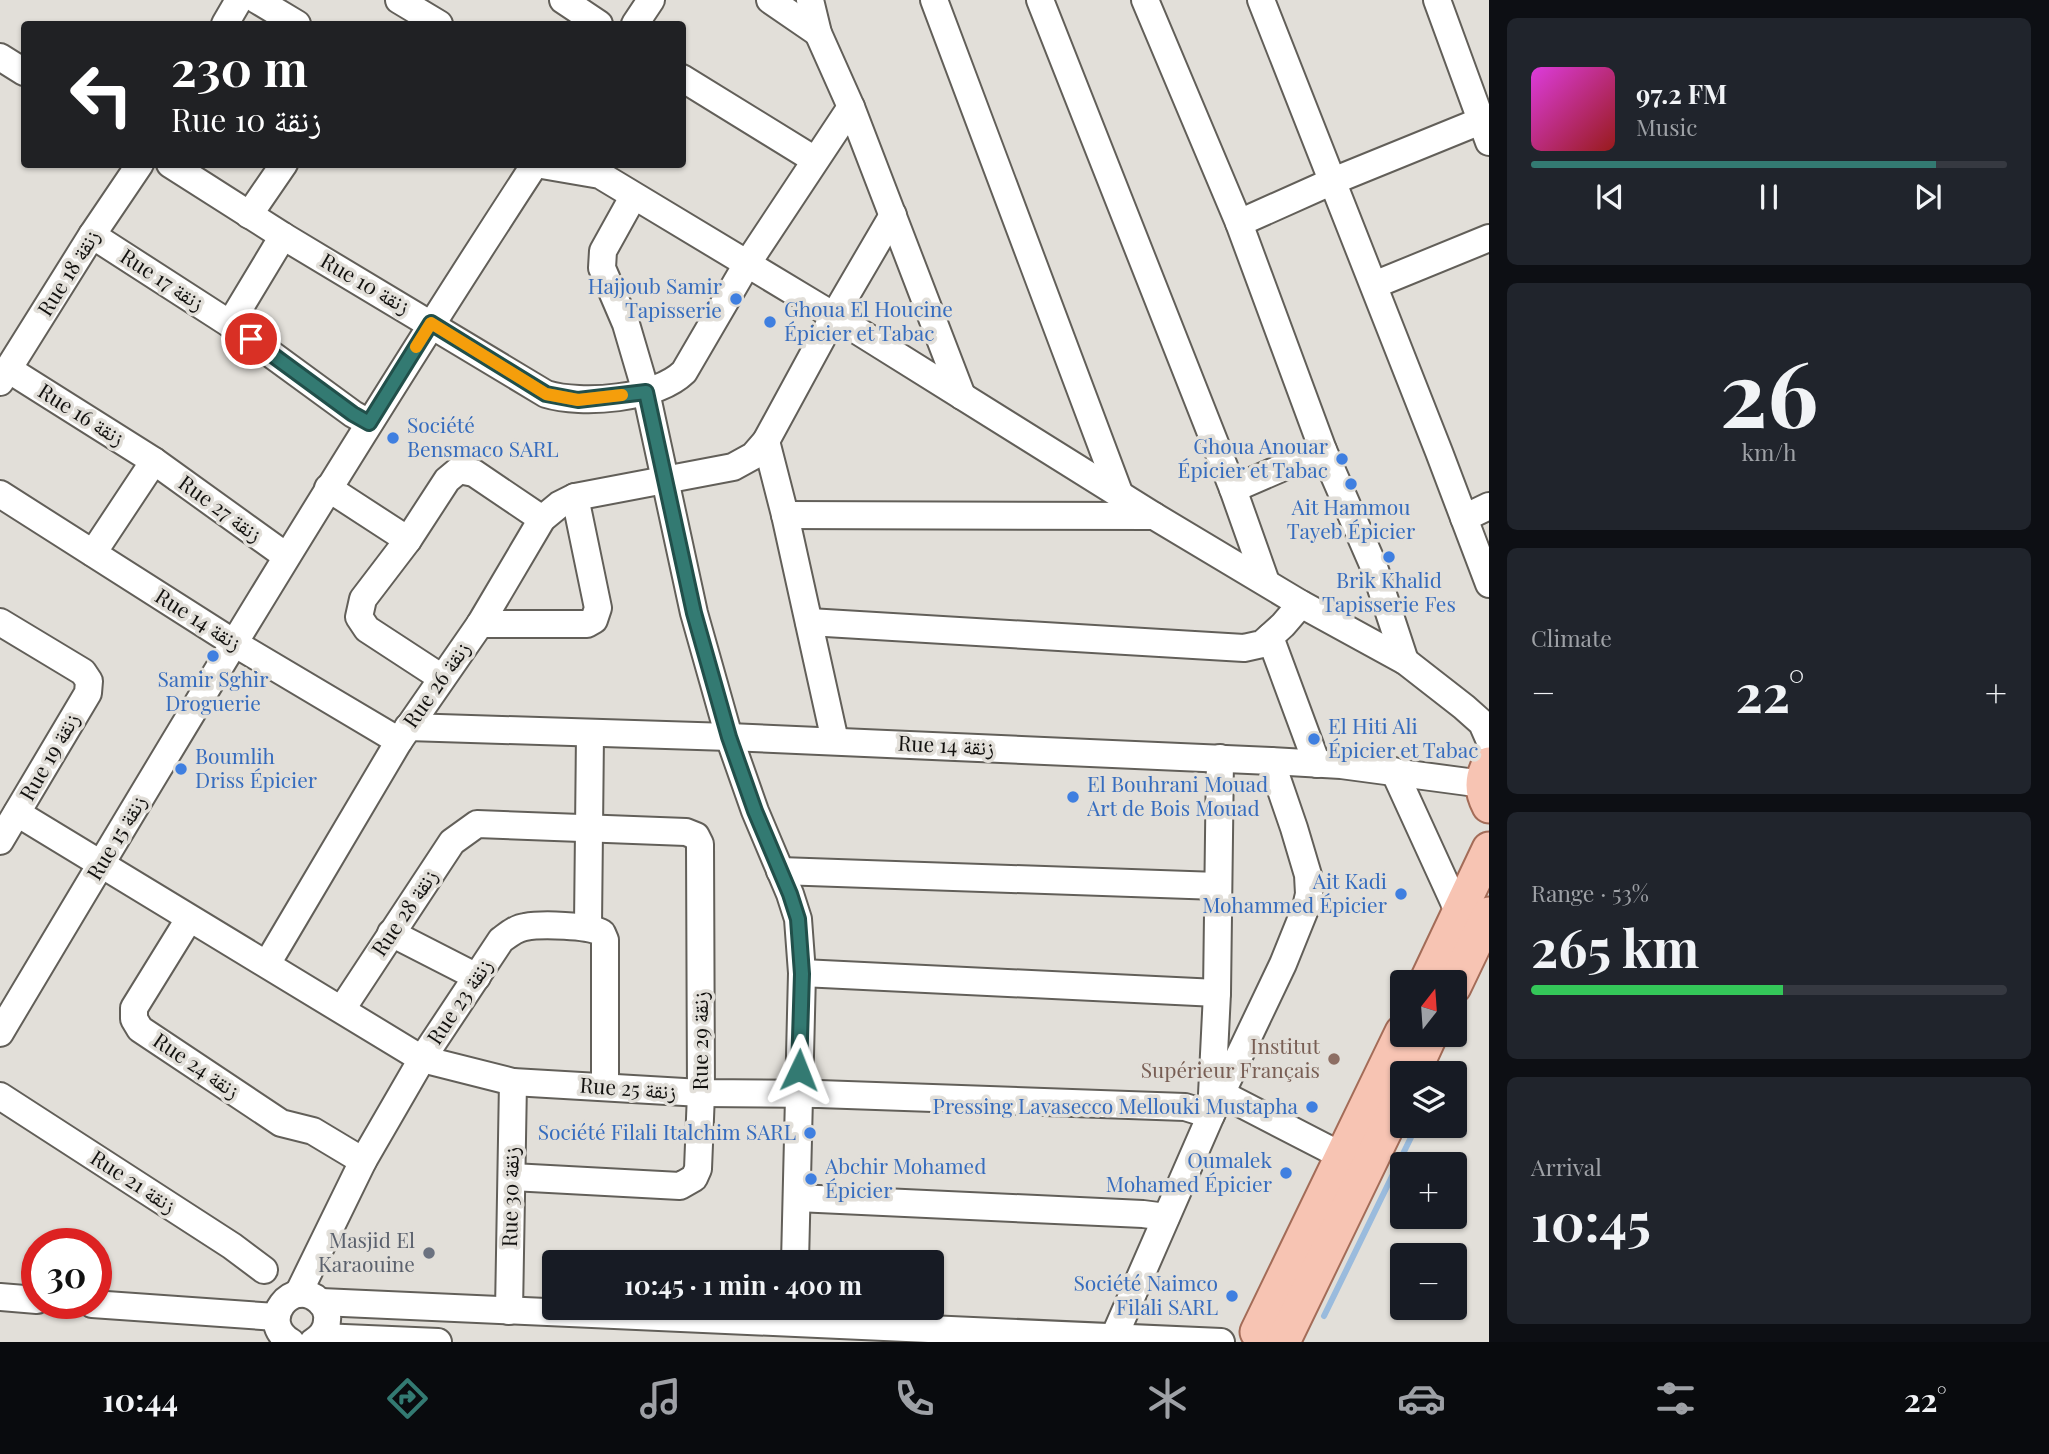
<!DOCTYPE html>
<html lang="en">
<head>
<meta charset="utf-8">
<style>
	body { margin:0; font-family:"Playfair Display","Noto Naskh Arabic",serif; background:#20242c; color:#f1f3f6; height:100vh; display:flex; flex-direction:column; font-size:26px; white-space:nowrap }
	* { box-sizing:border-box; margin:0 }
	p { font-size:23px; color:#9ea1a6 }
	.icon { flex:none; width:38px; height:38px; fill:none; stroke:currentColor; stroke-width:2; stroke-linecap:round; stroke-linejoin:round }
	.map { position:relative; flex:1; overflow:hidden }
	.panel { display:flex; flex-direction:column; gap:18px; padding:18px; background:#0d0f14; width:560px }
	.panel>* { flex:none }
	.guide { position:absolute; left:21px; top:21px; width:665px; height:147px; border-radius:7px; box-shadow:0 2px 5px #0004; background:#202124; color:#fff; overflow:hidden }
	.needle { width:46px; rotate:17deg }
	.buttons { position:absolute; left:1390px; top:970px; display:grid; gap:14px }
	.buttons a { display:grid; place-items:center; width:77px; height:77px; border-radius:7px; background:#171b24; box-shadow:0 2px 5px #0004; font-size:35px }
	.speed { position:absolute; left:21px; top:1228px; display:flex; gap:14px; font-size:35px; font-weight:700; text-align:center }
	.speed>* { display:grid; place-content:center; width:91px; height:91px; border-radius:50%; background:#171b24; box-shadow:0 2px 5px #0004; line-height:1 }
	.speed .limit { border:10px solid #d22; background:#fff; color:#111 }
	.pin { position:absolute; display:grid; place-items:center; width:60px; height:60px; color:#fff; margin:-30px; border:4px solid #fff; border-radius:50%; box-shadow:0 2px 7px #0007 }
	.me { position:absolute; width:77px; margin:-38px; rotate:2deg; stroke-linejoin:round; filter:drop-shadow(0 0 5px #0008) }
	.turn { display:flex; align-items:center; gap:24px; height:147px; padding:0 35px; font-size:32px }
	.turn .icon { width:91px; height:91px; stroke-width:2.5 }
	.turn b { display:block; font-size:49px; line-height:60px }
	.big { font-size:52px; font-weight:700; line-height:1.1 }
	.panel .card { flex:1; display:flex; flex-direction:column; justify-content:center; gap:10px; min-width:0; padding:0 24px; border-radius:10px; background:#20242c }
	.panel .dial { align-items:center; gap:0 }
	.dial b { font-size:91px; line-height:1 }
	.song { display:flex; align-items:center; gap:21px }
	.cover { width:84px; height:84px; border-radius:10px; background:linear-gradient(135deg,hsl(300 70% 55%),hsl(0 70% 35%)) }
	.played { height:7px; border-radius:4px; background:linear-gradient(90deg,#337a72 85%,#363941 85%) }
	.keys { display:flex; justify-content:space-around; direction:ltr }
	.heat { display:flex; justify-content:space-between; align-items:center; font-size:38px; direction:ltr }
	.charge { height:10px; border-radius:5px; background:linear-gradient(90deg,#34c759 53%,#363941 0) }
	.trip { position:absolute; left:542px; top:1250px; width:402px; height:70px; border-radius:7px; background:#171b24; box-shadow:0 2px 5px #0004; font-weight:700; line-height:70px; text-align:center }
	.menu { display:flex; height:112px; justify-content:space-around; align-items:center; background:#090b0e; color:#9ea1a6 }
	.menu .icon { width:49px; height:49px }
	.menu .on { color:#337a72 }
	.menu b { font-size:32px; color:#f1f3f6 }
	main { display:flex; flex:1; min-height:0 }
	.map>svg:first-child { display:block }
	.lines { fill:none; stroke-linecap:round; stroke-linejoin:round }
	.stream { stroke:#9abbdd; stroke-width:6 }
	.minor-casing { stroke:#625f59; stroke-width:30 }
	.major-casing { stroke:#a36c58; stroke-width:37 }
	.minor { stroke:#fff; stroke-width:26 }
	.major { stroke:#f7c4b3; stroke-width:33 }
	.route-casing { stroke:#214f4a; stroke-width:18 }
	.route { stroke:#337a72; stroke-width:12 }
	.slow { stroke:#f59e0b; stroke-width:12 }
	.shop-dot { fill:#3f7fe0; stroke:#e2dfd9; stroke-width:2.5 }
	.education-dot { fill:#8d6e63; stroke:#e2dfd9; stroke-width:2.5 }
	.worship-dot { fill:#6b7280; stroke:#e2dfd9; stroke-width:2.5 }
	.labels { text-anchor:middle; stroke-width:7; stroke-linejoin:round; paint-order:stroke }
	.street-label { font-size:21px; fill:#12110f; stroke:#e2dfd9 }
	.shop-label { font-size:21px; fill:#366cbe; stroke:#e2dfd9; text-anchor:end }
	.education-label { font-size:21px; fill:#785e54; stroke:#e2dfd9; text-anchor:end }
	.worship-label { font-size:21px; fill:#5b616d; stroke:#e2dfd9; text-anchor:end }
</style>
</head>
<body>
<main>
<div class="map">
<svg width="1489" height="1342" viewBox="0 0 1489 1342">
	<rect width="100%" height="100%" fill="#e2dfd9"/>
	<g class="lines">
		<path class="stream" d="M1324,1316l93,-191"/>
		<defs>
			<g id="minor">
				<path d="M257,0l40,24"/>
				<path d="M399,0l40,24"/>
				<path d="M563,0l36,24"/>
				<path d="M770,0l48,33"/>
				<path d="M810,0l8,33 33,74 111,289"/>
				<path d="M934,0l186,495"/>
				<path d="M1040,0l193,489 33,93"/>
				<path d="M1145,0l94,223 84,227 51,117 31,94"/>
				<path d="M1261,0l178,452 50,132"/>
				<path d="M1437,0l52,142"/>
				<path d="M225,24l14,-24"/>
				<path d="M635,24l16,-24"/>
				<path d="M0,57l24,15"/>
				<path d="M682,78l133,82"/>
				<path d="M170,164l113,72 263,158c36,11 110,5 138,-22l63,-108 104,-157"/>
				<path d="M536,164l64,11 234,141 320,200 147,88 104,57 59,46 18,16 7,16"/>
				<path d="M633,197l-30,54 -1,17 24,56 20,68 48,221 35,124 26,74 35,83 8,25 4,54 -7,289"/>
				<path d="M249,215l35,-51"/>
				<path d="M1239,223l94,-42 150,-61"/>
				<path d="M92,235l138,89 123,90 16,9"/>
				<path d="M1374,285l115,-47"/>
				<path d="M230,324l53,-88"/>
				<path d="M8,369l146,92 132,95"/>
				<path d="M0,382l92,-147 48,-71"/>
				<path d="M766,441l19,74 50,226"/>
				<path d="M328,488l80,52"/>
				<path d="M1233,489l90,-39"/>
				<path d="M0,494l234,149 165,98"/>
				<path d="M785,515l369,1"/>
				<path d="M1464,518l25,-12"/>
				<path d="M93,553l61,-92"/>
				<path d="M0,622l83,50 6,9 -1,12 -88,148"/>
				<path d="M809,622l435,26 18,-4 21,-19 18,-21"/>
				<path d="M480,624h107l7,-4 4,-12 -23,-111"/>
				<path d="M1270,637l47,127"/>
				<path d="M442,678l-75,-49 -8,-12 4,-18 45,-59 39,-60 12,-10 15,3 68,46"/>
				<path d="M408,727l321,10 542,24 70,4 142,19"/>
				<path d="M1394,771l65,142"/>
				<path d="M17,813l405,246 91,23 188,11 118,1 366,13 26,8 6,-122 3,-235"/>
				<path d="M780,871l438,15"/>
				<path d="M189,919l-55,89v11l6,10 141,94 32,8 50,30"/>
				<path d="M588,926l2,-192"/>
				<path d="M391,933l86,44"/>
				<path d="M267,964l132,-223 81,-117 62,-105 17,-14 16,-8 158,-30 20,-11 13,-15 68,-125 59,-101"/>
				<path d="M802,973l415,20"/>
				<path d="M342,1009l110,-167 25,-18 209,8 10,4 4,8 1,249 -3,76 -4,9 -14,8 -168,-9"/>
				<path d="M0,1033c174,-292 349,-584 535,-869"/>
				<path d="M1222,1094l120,62"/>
				<path d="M0,1096l232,150 32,24"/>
				<path d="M797,1198l346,16 23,3"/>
				<path d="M298,1294l65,-133 59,-102 79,-119c7,-5 15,-12 24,-13 16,-3 64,-2 77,6l3,7v147"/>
				<path d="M0,1297l37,3"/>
				<path d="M321,1302l900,40"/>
				<path d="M92,1304l184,13"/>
				<path d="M509,1311l4,-229"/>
				<path d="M321,1337l117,5"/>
				<path d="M1114,1337l97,-222 72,-151 23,-57 3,-13 -1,-19 -14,-47 -23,-67"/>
				<path d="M291,1342c-35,-21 2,-66 28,-41 6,5 9,12 8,19 0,10 -6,17 -14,22"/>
			</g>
			<g id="major">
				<path d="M1489,764c-8,15 -8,27 0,42"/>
				<path d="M1426,982l63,-133"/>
				<path d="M1454,987l35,-73"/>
				<path d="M1413,1073l18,-39"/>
				<path d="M1257,1332l145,-300"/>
				<path d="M1283,1342l119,-246"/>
			</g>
		</defs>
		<use href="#minor" class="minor-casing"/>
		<use href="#major" class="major-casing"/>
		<use href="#minor" class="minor"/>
		<use href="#major" class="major"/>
	</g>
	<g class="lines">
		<defs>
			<path id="route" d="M251,339l102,75 16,9 62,-100 115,71 32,6 68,-8 48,221 35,124 26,74 35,83 8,25 4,55 -3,96"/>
		</defs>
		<use href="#route" class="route-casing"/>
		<use href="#route" class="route"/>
		<path class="slow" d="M416,347l15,-24 115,71 32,6 44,-5"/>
	</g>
	<g class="shop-dot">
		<circle cx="736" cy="299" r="7"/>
		<circle cx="770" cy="322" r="7"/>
		<circle cx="393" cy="438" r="7"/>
		<circle cx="1342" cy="459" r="7"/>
		<circle cx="1351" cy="484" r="7"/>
		<circle cx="1389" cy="557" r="7"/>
		<circle cx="213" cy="656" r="7"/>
		<circle cx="1314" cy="739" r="7"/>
		<circle cx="181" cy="769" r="7"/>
		<circle cx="1073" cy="797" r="7"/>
		<circle cx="1401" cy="894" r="7"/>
		<circle cx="1312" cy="1107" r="7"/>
		<circle cx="810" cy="1133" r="7"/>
		<circle cx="1286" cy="1173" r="7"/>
		<circle cx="811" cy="1179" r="7"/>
		<circle cx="1232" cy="1296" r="7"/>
	</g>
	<circle class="education-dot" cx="1334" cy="1059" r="7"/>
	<circle class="worship-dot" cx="429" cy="1253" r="7"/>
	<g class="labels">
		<g class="street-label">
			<text transform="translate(69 273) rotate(-58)" y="7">Rue 18 زنقة</text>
			<text transform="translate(162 280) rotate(33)" y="7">Rue 17 زنقة</text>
			<text transform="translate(365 284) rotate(30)" y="7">Rue 10 زنقة</text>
			<text transform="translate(81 415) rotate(32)" y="7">Rue 16 زنقة</text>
			<text transform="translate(220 509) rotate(36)" y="7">Rue 27 زنقة</text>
			<text transform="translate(198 620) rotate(32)" y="7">Rue 14 زنقة</text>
			<text transform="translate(437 685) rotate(-55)" y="7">Rue 26 زنقة</text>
			<text transform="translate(946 746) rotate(3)" y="7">Rue 14 زنقة</text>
			<text transform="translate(50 757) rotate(-60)" y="7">Rue 19 زنقة</text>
			<text transform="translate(117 838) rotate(-59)" y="7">Rue 15 زنقة</text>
			<text transform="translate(405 913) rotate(-56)" y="7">Rue 28 زنقة</text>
			<text transform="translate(460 1002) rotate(-56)" y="7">Rue 23 زنقة</text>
			<text transform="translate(701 1041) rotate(-90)" y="7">Rue 29 زنقة</text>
			<text transform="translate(196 1066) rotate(34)" y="7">Rue 24 زنقة</text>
			<text transform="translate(628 1089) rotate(4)" y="7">Rue 25 زنقة</text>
			<text transform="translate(133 1182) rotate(33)" y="7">Rue 21 زنقة</text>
			<text transform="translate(511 1197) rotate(-89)" y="7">Rue 30 زنقة</text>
		</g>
		<g class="shop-label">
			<text x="722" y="294">Hajjoub Samir<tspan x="722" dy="24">Tapisserie</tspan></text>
			<text x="784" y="317" text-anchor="start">Ghoua El Houcine<tspan x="784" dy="24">Épicier et Tabac</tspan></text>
			<text x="407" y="433" text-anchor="start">Société<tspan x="407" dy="24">Bensmaco SARL</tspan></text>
			<text x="1328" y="454">Ghoua Anouar<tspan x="1328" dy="24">Épicier et Tabac</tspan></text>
			<text x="1351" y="515" text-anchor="middle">Ait Hammou<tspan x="1351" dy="24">Tayeb Épicier</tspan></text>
			<text x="1389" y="588" text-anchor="middle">Brik Khalid<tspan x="1389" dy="24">Tapisserie Fes</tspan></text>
			<text x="213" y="687" text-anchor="middle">Samir Sghir<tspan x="213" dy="24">Droguerie</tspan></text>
			<text x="1328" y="734" text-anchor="start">El Hiti Ali<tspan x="1328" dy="24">Épicier et Tabac</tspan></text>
			<text x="195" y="764" text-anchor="start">Boumlih<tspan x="195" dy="24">Driss Épicier</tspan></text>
			<text x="1087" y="792" text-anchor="start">El Bouhrani Mouad<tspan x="1087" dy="24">Art de Bois Mouad</tspan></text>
			<text x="1387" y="889">Ait Kadi<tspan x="1387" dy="24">Mohammed Épicier</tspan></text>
			<text x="1298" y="1114">Pressing Lavasecco Mellouki Mustapha</text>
			<text x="796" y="1140">Société Filali Italchim SARL</text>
			<text x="1272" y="1168">Oumalek<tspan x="1272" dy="24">Mohamed Épicier</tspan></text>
			<text x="825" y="1174" text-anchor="start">Abchir Mohamed<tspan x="825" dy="24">Épicier</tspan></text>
			<text x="1218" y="1291">Société Naimco<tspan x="1218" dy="24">Filali SARL</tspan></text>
		</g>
		<g class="education-label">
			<text x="1320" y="1054">Institut<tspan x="1320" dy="24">Supérieur Français</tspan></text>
		</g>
		<g class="worship-label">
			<text x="415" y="1248">Masjid El<tspan x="415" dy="24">Karaouine</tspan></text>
		</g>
	</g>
</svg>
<div class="buttons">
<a><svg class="needle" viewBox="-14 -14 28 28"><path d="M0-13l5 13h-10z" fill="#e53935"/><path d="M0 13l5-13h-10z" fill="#9ea1a6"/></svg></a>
<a><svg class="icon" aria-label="layers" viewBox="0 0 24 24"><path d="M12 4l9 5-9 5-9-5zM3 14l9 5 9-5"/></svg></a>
<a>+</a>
<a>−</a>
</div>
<div class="speed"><div class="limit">30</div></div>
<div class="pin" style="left:251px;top:339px;background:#d93025"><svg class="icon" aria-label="arrive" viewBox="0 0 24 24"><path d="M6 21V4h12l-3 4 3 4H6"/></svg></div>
<svg class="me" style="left:799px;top:1070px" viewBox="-20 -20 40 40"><path d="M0-17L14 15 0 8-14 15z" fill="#337a72" stroke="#fff" stroke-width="4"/></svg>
<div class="trip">10:45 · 1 min · 400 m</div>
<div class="guide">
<div class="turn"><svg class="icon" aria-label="left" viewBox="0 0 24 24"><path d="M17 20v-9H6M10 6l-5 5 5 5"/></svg><div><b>230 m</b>Rue 10 زنقة</div></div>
</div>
</div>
<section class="panel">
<div class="card">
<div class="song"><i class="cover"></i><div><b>97.2 FM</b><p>Music</p></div></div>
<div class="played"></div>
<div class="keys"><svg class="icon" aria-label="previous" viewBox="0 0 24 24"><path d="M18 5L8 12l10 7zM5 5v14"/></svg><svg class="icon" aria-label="pause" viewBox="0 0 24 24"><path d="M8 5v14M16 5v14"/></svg><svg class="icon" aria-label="next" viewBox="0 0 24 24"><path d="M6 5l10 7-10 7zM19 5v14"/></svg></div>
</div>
<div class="card dial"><b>26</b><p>km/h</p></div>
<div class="card"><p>Climate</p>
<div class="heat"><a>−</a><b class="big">22°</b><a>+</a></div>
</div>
<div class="card"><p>Range · 53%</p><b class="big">265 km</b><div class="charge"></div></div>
<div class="card"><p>Arrival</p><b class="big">10:45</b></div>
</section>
</main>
<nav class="menu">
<b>10:44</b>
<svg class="icon on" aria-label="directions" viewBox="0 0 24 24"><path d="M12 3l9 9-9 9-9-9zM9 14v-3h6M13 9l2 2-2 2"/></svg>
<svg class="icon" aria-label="music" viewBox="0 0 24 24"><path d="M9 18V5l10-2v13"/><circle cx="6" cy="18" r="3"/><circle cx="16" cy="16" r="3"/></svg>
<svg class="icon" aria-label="phone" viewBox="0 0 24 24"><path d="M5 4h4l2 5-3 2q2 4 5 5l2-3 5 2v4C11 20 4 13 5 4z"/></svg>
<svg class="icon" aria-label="climate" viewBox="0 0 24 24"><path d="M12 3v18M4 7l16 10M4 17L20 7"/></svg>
<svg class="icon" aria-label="car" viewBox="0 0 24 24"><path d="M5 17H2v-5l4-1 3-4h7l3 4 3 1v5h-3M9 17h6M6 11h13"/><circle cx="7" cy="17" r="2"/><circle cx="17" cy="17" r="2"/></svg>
<svg class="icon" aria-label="filters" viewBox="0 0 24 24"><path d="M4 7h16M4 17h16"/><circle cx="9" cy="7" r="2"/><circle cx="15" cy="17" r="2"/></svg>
<b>22°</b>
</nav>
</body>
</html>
